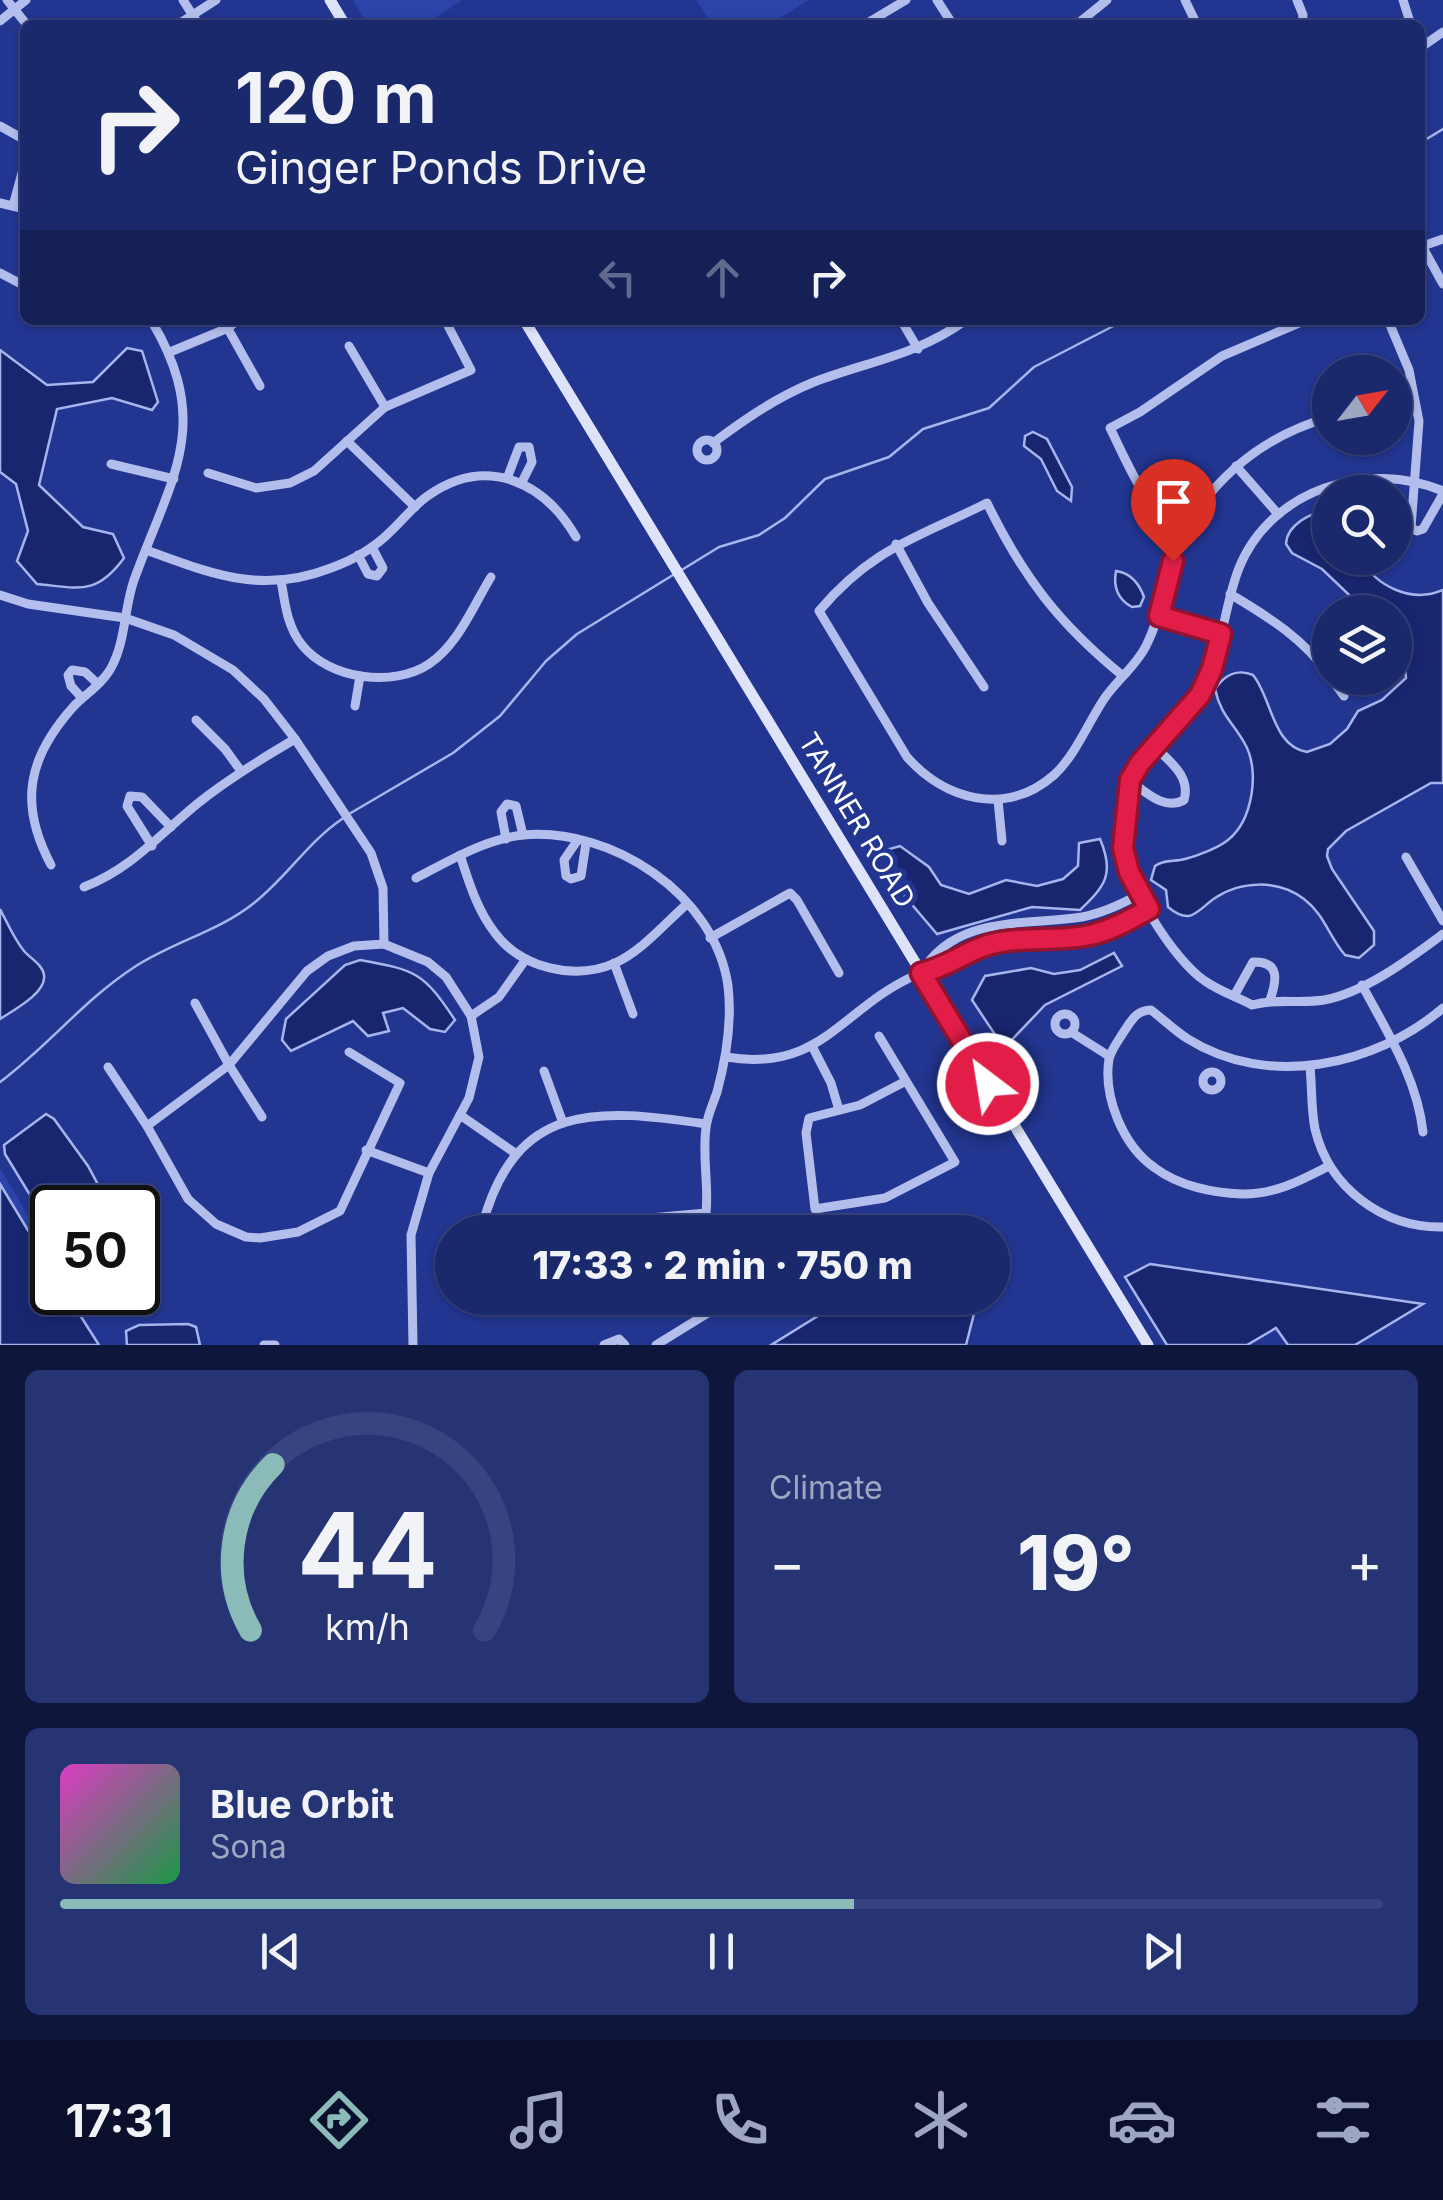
<!DOCTYPE html>
<html lang="en">
<head>
<meta charset="utf-8">
<style>
	body { margin:0; font-family:Inter,sans-serif; background:#273474; color:#f1f3f6; height:100vh; display:flex; flex-direction:column; font-size:38px; white-space:nowrap }
	* { box-sizing:border-box; margin:0 }
	p { font-size:32px; color:#9fa6c2 }
	.icon { flex:none; width:55px; height:55px; fill:none; stroke:currentColor; stroke-width:2; stroke-linecap:round; stroke-linejoin:round }
	.map { position:relative; height:1345px; overflow:hidden }
	.drawer { display:flex; flex-direction:column; gap:25px; padding:25px; background:#0e163b; flex:1 }
	.drawer>* { flex:none }
	.hud { position:absolute; left:20px; top:20px; width:1405px; height:305px; border-radius:15px; box-shadow:0 2px 8px #0004,0 0 0 2px #38447f; background:#1a286c; color:#f1f3f6; overflow:hidden }
	.needle { width:65px; rotate:59deg }
	.tools { position:absolute; left:1312px; top:355px; display:grid; gap:20px }
	.tools a { display:grid; place-items:center; width:100px; height:100px; border-radius:50%; background:#1a286c; box-shadow:0 2px 8px #0004,0 0 0 2px #38447f; font-size:50px }
	.speed { position:absolute; left:30px; top:1185px; display:flex; gap:20px; font-size:50px; font-weight:700; text-align:center }
	.speed>* { display:grid; place-content:center; width:130px; height:130px; border-radius:50%; background:#1a286c; box-shadow:0 2px 8px #0004,0 0 0 2px #38447f; line-height:1 }
	.speed .limit { border:5px solid #111; border-radius:15px; background:#fff; color:#111 }
	.pin { position:absolute; display:grid; place-items:center; width:85px; height:85px; color:#fff; margin:-102px -42px; border-radius:50% 50% 50% 0; rotate:-45deg; box-shadow:0 0 10px #0007 }
	.pin .icon { rotate:45deg }
	.me { position:absolute; width:110px; margin:-55px; rotate:329deg; stroke-linejoin:round; filter:drop-shadow(0 0 8px #0008) }
	.turn { display:flex; align-items:center; gap:35px; height:210px; padding:0 50px; font-size:45px }
	.turn .icon { width:130px; height:130px; stroke-width:2.5 }
	.turn b { display:block; font-size:70px; line-height:85px }
	.lanes { display:flex; align-items:center; height:95px; padding:0 50px; background:#0003; justify-content:center; gap:50px; direction:ltr }
	.lanes .off { opacity:.35 }
	.big { font-size:75px; font-weight:800; line-height:1.1 }
	.drawer .card { flex:1; display:flex; flex-direction:column; justify-content:center; gap:15px; min-width:0; padding:0 35px; border-radius:15px; background:#273474 }
	.drawer .dial { align-items:center; gap:0 }
	.dial svg { height:260px; overflow:visible; fill:none; stroke:#38447f; stroke-width:7; stroke-linecap:round; text-anchor:middle }
	.dial text { fill:#f1f3f6; stroke:none }
	.song { display:flex; align-items:center; gap:30px }
	.cover { width:120px; height:120px; border-radius:15px; background:linear-gradient(135deg,hsl(310 70% 55%),hsl(140 70% 35%)) }
	.played { height:10px; border-radius:5px; background:linear-gradient(90deg,#8bbbb9 60%,#38447f 60%) }
	.keys { display:flex; justify-content:space-around; direction:ltr }
	.heat { display:flex; justify-content:space-between; align-items:center; font-size:55px; direction:ltr }
	.drawer .tiles { flex:1; display:grid; gap:25px; grid-template-columns:1fr 1fr }
	.card:last-child { grid-column:span 2 }
	.trip { position:absolute; left:435px; top:1215px; width:575px; height:100px; border-radius:50px; background:#1a286c; box-shadow:0 2px 8px #0004,0 0 0 2px #38447f; font-weight:800; line-height:100px; text-align:center }
	.menu { display:flex; height:160px; justify-content:space-around; align-items:center; background:#0a102b; color:#9fa6c2 }
	.menu .icon { width:70px; height:70px }
	.menu .active { color:#8bbbb9 }
	.menu b { font-size:45px; color:#f1f3f6 }
	.map>svg:first-child { display:block }
	.green { fill:#2c43a8 }
	.water { fill:#182670; stroke:#a7b5ed; stroke-width:2.5 }
	.lines { fill:none; stroke-linecap:round; stroke-linejoin:round }
	.stream { stroke:#a7b5ed; stroke-width:2.5 }
	.minor { stroke:#b3beec; stroke-width:9 }
	.secondary { stroke:#dfe3fa; stroke-width:11 }
	.route-casing { stroke:#92132f; stroke-width:25 }
	.route { stroke:#e11d48; stroke-width:18 }
	.labels { text-anchor:middle; stroke-width:10; stroke-linejoin:round; paint-order:stroke }
	.street-label { font-size:28px; fill:#fff; stroke:#223590 }
</style>
</head>
<body>
<div class="map">
<svg width="1443" height="1345" viewBox="0 0 1443 1345">
	<rect width="100%" height="100%" fill="#223590"/>
	<g class="green">
		<path d="M353,0h109l-37,25h-57z"/>
		<path d="M696,0h113l-40,25h-57z"/>
		<path d="M0,1168l52,88v36l20,1 -2,3 -70,2z"/>
	</g>
	<g class="water">
		<path d="M127,348l15,3 16,51 -6,8 -40,-12 -55,11 -18,76 44,42 30,7 11,24c-28,38 -45,30 -87,26l-20,-23 11,-30 -12,-47 -16,-12v-122l47,35 46,-3z"/>
		<path d="M1033,432l14,7 25,48 -1,14 -14,-10 -16,-32 -17,-13 1,-10z"/>
		<path d="M1330,509v49h30c16,28 51,46 83,32v193h-12l-85,48 -18,18 -1,7 5,13 42,62v14l-15,13 -14,-3c-16,-18 -20,-40 -41,-56 -26,-20 -64,-18 -89,-1 -8,5 -17,16 -26,18 -8,1 -15,-4 -21,-9l-2,-17 -15,-10 4,-14c9,-7 19,-4 30,-7 12,-3 33,-11 43,-19 25,-20 32,-70 17,-96 -12,-22 -24,-28 -30,-55 9,-13 22,-21 38,-14 19,23 19,71 54,77l23,-8 17,-15 11,-18 24,-11 24,-22 -2,-23 -9,-14v-29h-28l-45,-43 -30,-16 -6,-9c1,-20 25,-31 44,-35z"/>
		<path d="M1116,571c14,2 23,12 28,26l-4,9 -8,1c-15,-8 -19,-20 -16,-36z"/>
		<path d="M1100,839c15,35 5,47 -20,71l-48,-3 -95,27 -34,-40 -4,-19 -13,-25 14,-4 29,21 12,18 28,9 37,-14 31,6 26,-7 15,-13 1,-23z"/>
		<path d="M0,909c7,13 14,30 24,42 6,7 19,14 20,24 3,18 -32,36 -44,44z"/>
		<path d="M1114,953l8,13 -77,39 -41,43 -32,-48 13,-24 46,-8 23,6 26,-4z"/>
		<path d="M360,960c56,10 63,12 95,60l-10,12 -15,-3 -27,-21 -20,5 6,18 -21,5 -15,-15 -62,30 -9,-11 4,-21 59,-54z"/>
		<path d="M46,1114l8,5 34,47 22,41 -58,1v23l-47,-77 -1,-9z"/>
		<path d="M0,1184l52,86v22l14,1 33,52h-99z"/>
		<path d="M1150,1264l273,40 -68,41h-67l-12,-17 -29,17h-80l-42,-68z"/>
		<path d="M847,1298h131l-12,47h-195z"/>
		<path d="M188,1324l8,3 4,18h-73l-1,-14 13,-6z"/>
	</g>
	<g class="lines">
		<g class="stream">
			<path d="M1420,143l23,-14"/>
			<path d="M680,571l39,-24 40,-12 26,-17 40,-39 64,-22 34,-28 66,-21 45,-41 91,-47"/>
			<path d="M349,814l104,-61 47,-37 46,-55 31,-27 96,-59"/>
			<path d="M0,1082c47,-35 84,-82 133,-114 39,-26 85,-36 121,-65 32,-25 54,-61 88,-84"/>
		</g>
		<g class="minor">
			<path d="M7,0l20,25"/>
			<path d="M183,0l16,25"/>
			<path d="M937,0l16,25"/>
			<path d="M1185,0l12,25"/>
			<path d="M1297,0l6,15 -1,10"/>
			<path d="M1403,0l8,25"/>
			<path d="M0,21l26,-21"/>
			<path d="M177,25l39,-25"/>
			<path d="M864,25l42,-25"/>
			<path d="M1057,25h17"/>
			<path d="M1076,25l31,-25"/>
			<path d="M1420,48l23,-16"/>
			<path d="M0,126l25,14"/>
			<path d="M0,203l25,6"/>
			<path d="M13,206l12,-44"/>
			<path d="M1422,246l21,38"/>
			<path d="M1420,247l23,-8"/>
			<path d="M0,273l25,13"/>
			<path d="M223,320l37,66"/>
			<path d="M901,320l17,29"/>
			<path d="M1388,320l21,50 10,51 -8,107 6,3 6,-2 20,-35"/>
			<path d="M349,346l36,61"/>
			<path d="M170,352l58,-24 10,-8"/>
			<circle cx="707" cy="450" r="10"/>
			<path d="M347,441l68,66"/>
			<path d="M713,443c32,-24 64,-46 101,-61 55,-21 102,-26 152,-62"/>
			<path d="M111,464l63,15"/>
			<path d="M1236,466l42,48"/>
			<path d="M208,473l48,15 34,-5 24,-12 71,-64 86,-37 -26,-50"/>
			<path d="M508,476l11,-29h10l3,15 -11,22"/>
			<path d="M1443,491c-75,-32 -172,-2 -204,77 -15,38 -16,80 -34,116 -17,36 -60,58 -74,95 -7,18 -9,49 -8,68 3,36 51,114 82,134 14,10 32,16 47,24 24,-7 47,-1 72,-5 42,-8 85,-41 119,-66"/>
			<path d="M1183,534c-39,-26 -53,-66 -73,-106l30,-16 82,-56 84,-36"/>
			<path d="M896,544l32,59 56,84"/>
			<path d="M146,550c66,24 116,45 185,18 22,-8 43,-20 59,-36 13,-12 24,-27 39,-37 58,-40 115,-13 147,42"/>
			<path d="M358,555l10,19 9,2 6,-8 -11,-21"/>
			<path d="M281,580c4,24 6,46 21,65 27,34 91,43 127,19 29,-19 44,-58 62,-87"/>
			<path d="M1230,594c39,23 74,45 100,82"/>
			<path d="M0,595l28,9 97,14 49,17 59,35 31,29 31,40 76,114 12,35 1,56"/>
			<path d="M1159,616l62,19"/>
			<path d="M1123,676c-64,-52 -100,-99 -136,-173 -70,35 -115,45 -168,108l88,146c38,43 99,60 147,18 21,-19 34,-52 50,-76 13,-19 32,-33 42,-53 23,-46 23,-99 55,-141 33,-44 76,-73 129,-88"/>
			<path d="M1331,678l13,18"/>
			<path d="M82,698l-11,-12 -3,-11 4,-5 13,2 13,12"/>
			<path d="M355,706l5,-30"/>
			<path d="M196,720l29,29 16,22"/>
			<path d="M1130,781c16,11 34,30 54,19 7,-24 -14,-38 -30,-54"/>
			<path d="M998,800l4,41"/>
			<path d="M506,839l-5,-27 6,-8 9,2 7,29"/>
			<path d="M577,841l-13,19 2,16 5,3 10,-3 5,-33"/>
			<path d="M152,846l-25,-40 3,-10 12,1 29,30"/>
			<path d="M460,855c9,27 17,55 35,78 26,35 80,48 120,30 27,-12 50,-40 72,-59"/>
			<path d="M1406,857l37,64"/>
			<path d="M51,865c-33,-62 -23,-108 23,-159 12,-12 29,-23 37,-38 15,-27 13,-60 23,-88 37,-102 80,-155 17,-260"/>
			<path d="M416,878c33,-17 69,-39 107,-43 88,-8 192,59 205,151 4,34 -2,73 -11,106 -4,12 -10,24 -11,36 -4,29 3,57 0,85l-167,15"/>
			<path d="M84,887c47,-18 75,-52 113,-83 31,-25 64,-45 98,-65"/>
			<path d="M710,938l80,-45 7,7 42,73"/>
			<path d="M614,963l19,51"/>
			<path d="M921,973c34,-59 105,-47 161,-56 21,-4 40,-13 58,-23"/>
			<path d="M1362,985c25,47 55,93 61,147"/>
			<path d="M1234,996l19,-34c27,-1 24,18 17,38"/>
			<path d="M195,1003l34,62 33,52"/>
			<circle cx="1065" cy="1024" r="10"/>
			<path d="M471,1016l28,-19 27,-38"/>
			<path d="M1071,1032l38,24"/>
			<path d="M879,1036l76,126 -70,36 -70,11 -9,-76 3,-15 51,-13 46,-24"/>
			<path d="M812,1046l19,37 8,27"/>
			<path d="M726,1057c96,16 115,-49 190,-82 10,-4 21,-4 29,-9 17,-9 30,-18 49,-23 20,-5 40,-3 61,-4 35,-1 63,-12 94,-30"/>
			<path d="M1310,1066c2,21 1,43 5,63 14,59 68,99 128,98"/>
			<path d="M108,1067l39,59 41,73 28,25 30,13 14,1 38,-6 42,-21 60,-128 -51,-31"/>
			<path d="M544,1071l19,52"/>
			<circle cx="1212" cy="1081" r="9"/>
			<path d="M460,1115l55,38"/>
			<path d="M147,1126l82,-61 78,-94 21,-15 26,-10 30,-2 44,18 18,15 25,39 8,41 -10,41 -40,75 -18,62 2,110"/>
			<path d="M366,1150l63,23"/>
			<path d="M1329,1166c-27,14 -55,29 -87,28 -29,-1 -63,-8 -87,-26 -32,-22 -52,-71 -46,-109 2,-9 9,-18 14,-26 8,-12 13,-23 28,-23 12,9 24,21 37,29 80,50 187,27 255,-31"/>
			<path d="M482,1227c33,-126 115,-119 224,-103"/>
			<path d="M264,1345h11"/>
			<path d="M604,1345l15,-6 6,6"/>
			<path d="M656,1345l73,-45"/>
		</g>
		<g class="secondary">
			<path d="M330,0l15,25"/>
			<path d="M524,320l624,1025"/>
		</g>
	</g>
	<g class="lines">
		<defs>
			<path id="route" d="M988,1084l-67,-111c29,-6 49,-26 79,-31 28,-5 57,-1 85,-6 23,-4 43,-15 64,-27l-20,-37 -6,-24 7,-68 10,-17 60,-68 12,-26 9,-35 -62,-18 14,-55"/>
		</defs>
		<use href="#route" class="route-casing"/>
		<use href="#route" class="route"/>
	</g>
	<g class="labels">
		<g class="street-label">
			<text transform="translate(857 820) rotate(59)" y="10">TANNER ROAD</text>
		</g>
	</g>
</svg>
<div class="tools">
<a><svg class="needle" viewBox="-14 -14 28 28"><path d="M0-13l5 13h-10z" fill="#e53935"/><path d="M0 13l5-13h-10z" fill="#9fa6c2"/></svg></a>
<a><svg class="icon" aria-label="search" viewBox="0 0 24 24"><circle cx="10" cy="10" r="6"/><path d="M15 15l6 6"/></svg></a>
<a><svg class="icon" aria-label="layers" viewBox="0 0 24 24"><path d="M12 4l9 5-9 5-9-5zM3 14l9 5 9-5"/></svg></a>
</div>
<div class="speed"><div class="limit">50</div></div>
<div class="pin" style="left:1173px;top:561px;background:#d93025"><svg class="icon" aria-label="arrive" viewBox="0 0 24 24"><path d="M6 21V4h12l-3 4 3 4H6"/></svg></div>
<svg class="me" style="left:988px;top:1084px" viewBox="-20 -20 40 40"><circle r="17" fill="#e11d48" stroke="#fff" stroke-width="3"/><path d="M0-11L8 9 0 5-8 9z" fill="#fff"/></svg>
<div class="trip">17:33 · 2 min · 750 m</div>
<div class="hud">
<div class="turn"><svg class="icon" aria-label="right" viewBox="0 0 24 24"><path d="M7 20v-9h11M14 6l5 5-5 5"/></svg><div><b>120 m</b>Ginger Ponds Drive</div></div>
<div class="lanes"><svg class="icon off" aria-label="left" viewBox="0 0 24 24"><path d="M17 20v-9H6M10 6l-5 5 5 5"/></svg><svg class="icon off" aria-label="ahead" viewBox="0 0 24 24"><path d="M12 20V5M6 11l6-6 6 6"/></svg><svg class="icon" aria-label="right" viewBox="0 0 24 24"><path d="M7 20v-9h11M14 6l5 5-5 5"/></svg></div>
</div>
</div>
<section class="drawer">
<div class="tiles">
<div class="card dial"><svg viewBox="0 0 100 80">
<path d="M14 69A42 42 0 1 1 86 69"/>
<path d="M14 69A42 42 0 0 1 21 18" stroke="#8bbbb9"/>
<text x="50" y="56" font-size="32" font-weight="700">44</text>
<text x="50" y="72" font-size="11">km/h</text>
</svg></div>
<div class="card"><p>Climate</p>
<div class="heat"><a>−</a><b class="big">19°</b><a>+</a></div>
</div>
<div class="card">
<div class="song"><i class="cover"></i><div><b>Blue Orbit</b><p>Sona</p></div></div>
<div class="played"></div>
<div class="keys"><svg class="icon" aria-label="previous" viewBox="0 0 24 24"><path d="M18 5L8 12l10 7zM5 5v14"/></svg><svg class="icon" aria-label="pause" viewBox="0 0 24 24"><path d="M8 5v14M16 5v14"/></svg><svg class="icon" aria-label="next" viewBox="0 0 24 24"><path d="M6 5l10 7-10 7zM19 5v14"/></svg></div>
</div>
</div>
</section>
<nav class="menu">
<b>17:31</b>
<svg class="icon active" aria-label="directions" viewBox="0 0 24 24"><path d="M12 3l9 9-9 9-9-9zM9 14v-3h6M13 9l2 2-2 2"/></svg>
<svg class="icon" aria-label="music" viewBox="0 0 24 24"><path d="M9 18V5l10-2v13"/><circle cx="6" cy="18" r="3"/><circle cx="16" cy="16" r="3"/></svg>
<svg class="icon" aria-label="phone" viewBox="0 0 24 24"><path d="M5 4h4l2 5-3 2q2 4 5 5l2-3 5 2v4C11 20 4 13 5 4z"/></svg>
<svg class="icon" aria-label="climate" viewBox="0 0 24 24"><path d="M12 3v18M4 7l16 10M4 17L20 7"/></svg>
<svg class="icon" aria-label="car" viewBox="0 0 24 24"><path d="M5 17H2v-5l4-1 3-4h7l3 4 3 1v5h-3M9 17h6M6 11h13"/><circle cx="7" cy="17" r="2"/><circle cx="17" cy="17" r="2"/></svg>
<svg class="icon" aria-label="filters" viewBox="0 0 24 24"><path d="M4 7h16M4 17h16"/><circle cx="9" cy="7" r="2"/><circle cx="15" cy="17" r="2"/></svg>
</nav>
</body>
</html>
